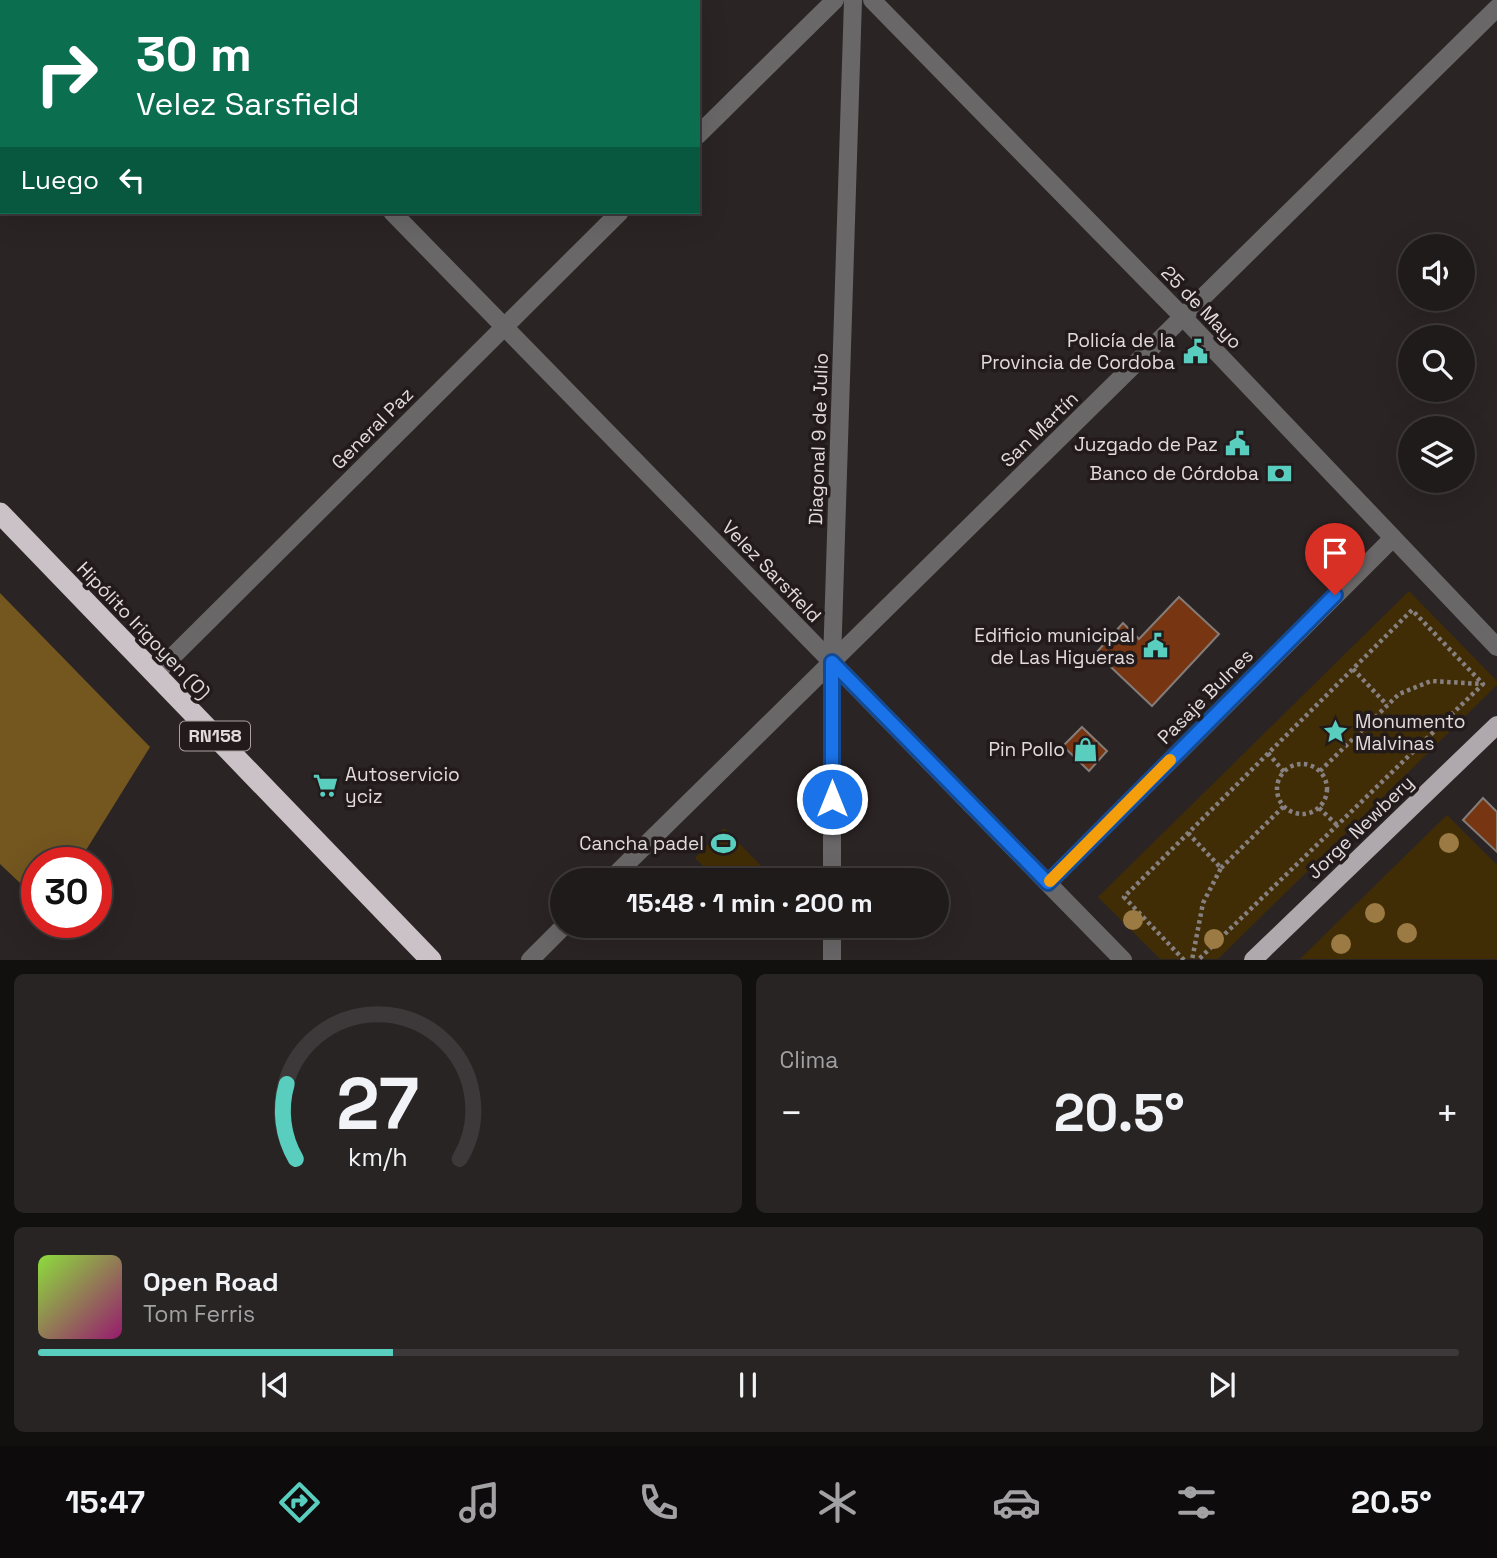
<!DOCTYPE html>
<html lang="es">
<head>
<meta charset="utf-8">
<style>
	body { margin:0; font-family:"Space Grotesk",sans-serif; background:#282424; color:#f1f3f6; height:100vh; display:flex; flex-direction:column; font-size:26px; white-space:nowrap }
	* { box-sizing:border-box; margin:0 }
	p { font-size:23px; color:#a2a1a3 }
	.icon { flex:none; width:38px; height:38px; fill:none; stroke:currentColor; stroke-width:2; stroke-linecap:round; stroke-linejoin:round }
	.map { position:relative; height:960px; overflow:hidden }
	.details { display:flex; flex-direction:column; gap:14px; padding:14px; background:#120f0f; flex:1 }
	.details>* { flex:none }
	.banner { position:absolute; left:0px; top:0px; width:700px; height:214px; box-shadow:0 7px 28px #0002,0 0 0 2px #3d393a; background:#0b6e4f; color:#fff; overflow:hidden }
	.buttons { position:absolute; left:1398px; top:234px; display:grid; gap:14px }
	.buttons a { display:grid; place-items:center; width:77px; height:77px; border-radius:50%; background:#201b1b; box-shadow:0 7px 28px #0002,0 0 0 2px #3d393a; font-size:35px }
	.speed { position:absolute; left:21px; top:847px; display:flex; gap:14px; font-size:35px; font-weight:700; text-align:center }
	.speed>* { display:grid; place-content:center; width:91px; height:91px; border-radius:50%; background:#201b1b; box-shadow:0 7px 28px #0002,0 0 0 2px #3d393a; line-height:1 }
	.speed .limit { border:10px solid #d22; background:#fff; color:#111 }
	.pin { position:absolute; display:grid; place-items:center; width:60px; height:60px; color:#fff; margin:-72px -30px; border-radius:50% 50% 50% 0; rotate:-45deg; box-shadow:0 0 7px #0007 }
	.pin .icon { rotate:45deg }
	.me { position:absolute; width:77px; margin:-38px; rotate:0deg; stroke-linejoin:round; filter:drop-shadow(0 0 5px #0008) }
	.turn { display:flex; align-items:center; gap:24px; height:147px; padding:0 21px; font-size:32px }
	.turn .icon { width:91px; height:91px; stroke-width:2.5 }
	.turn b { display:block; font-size:49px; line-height:60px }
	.then { display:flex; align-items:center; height:66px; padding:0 21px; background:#0003; gap:14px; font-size:26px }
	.big { font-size:52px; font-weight:600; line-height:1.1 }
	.details .tile { flex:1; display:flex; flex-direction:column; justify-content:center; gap:10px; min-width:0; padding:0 24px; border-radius:10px; background:#282424 }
	.details .dial { align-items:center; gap:0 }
	.dial svg { height:182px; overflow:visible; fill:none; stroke:#3d393a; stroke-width:7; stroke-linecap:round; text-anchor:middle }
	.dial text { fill:#f1f3f6; stroke:none }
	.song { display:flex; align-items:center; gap:21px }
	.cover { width:84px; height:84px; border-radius:10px; background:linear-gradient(135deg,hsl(90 70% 55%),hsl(320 70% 35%)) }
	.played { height:7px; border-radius:4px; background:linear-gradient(90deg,#59cebe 25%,#3d393a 25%) }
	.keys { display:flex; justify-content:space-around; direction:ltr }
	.heat { display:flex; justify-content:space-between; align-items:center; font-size:38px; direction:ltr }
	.details .tiles { flex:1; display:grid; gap:14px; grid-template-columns:1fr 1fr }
	.tile:last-child { grid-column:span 2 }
	.trip { position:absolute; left:550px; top:868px; width:399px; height:70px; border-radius:35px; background:#201b1b; box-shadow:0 7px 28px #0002,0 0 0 2px #3d393a; font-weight:600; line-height:70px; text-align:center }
	.menu { display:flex; height:112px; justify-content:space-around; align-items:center; background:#0d0b0b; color:#a2a1a3 }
	.menu .icon { width:49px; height:49px }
	.menu .active { color:#59cebe }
	.menu b { font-size:32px; color:#f1f3f6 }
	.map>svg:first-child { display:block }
	.green { fill:#412d05 }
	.forest { fill:#74571f }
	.building { fill:#773611; stroke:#847c78; stroke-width:2 }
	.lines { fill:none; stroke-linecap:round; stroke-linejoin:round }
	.path { stroke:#878081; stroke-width:4.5; stroke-dasharray:3.5 3.5; stroke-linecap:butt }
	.minor { stroke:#6a6769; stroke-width:18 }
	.major { stroke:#afa8ad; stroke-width:18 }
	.highway { stroke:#cbc2c8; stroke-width:21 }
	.tree { fill:#9b7a43 }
	.route-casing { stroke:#114b97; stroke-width:18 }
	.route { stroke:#1a73e8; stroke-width:12 }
	.slow { stroke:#f59e0b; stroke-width:12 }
	.labels { text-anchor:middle; stroke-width:7; stroke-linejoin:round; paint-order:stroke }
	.shield { fill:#221a1b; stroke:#a8a1a2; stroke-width:2 }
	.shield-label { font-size:18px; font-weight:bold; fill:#e1dbdc }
	.street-label { font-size:19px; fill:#e1dbdc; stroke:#221a1b }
	.poi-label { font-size:19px; fill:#e1dbdc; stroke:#221a1b; text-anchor:end }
</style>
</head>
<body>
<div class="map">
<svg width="1497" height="960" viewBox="0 0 1497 960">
	<rect width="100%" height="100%" fill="#2b2424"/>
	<g class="green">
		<path d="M1409,591l88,90v4l-279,274h-58l-62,-62z"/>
		<path d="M1447,815l50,50v94h-197z"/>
		<path d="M724,828l51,52h-58l-22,-22z"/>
	</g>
	<path class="forest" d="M0,593l150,154 -72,116h-41v36l-37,-35z"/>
	<g class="building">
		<path d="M0,0h25l-23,2 -2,23z"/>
		<path d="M1179,597l40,37 -67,72 -56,-53 27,-30 16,16z"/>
		<path d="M1082,727l25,24 -18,20 -26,-25z"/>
		<path d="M1483,798l14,14v40l-34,-32z"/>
	</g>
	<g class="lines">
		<g class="path">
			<path d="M1353,669l34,36"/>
			<path d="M1268,753l16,19"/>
			<circle cx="1302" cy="789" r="25"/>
			<path d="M1320,771l79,-77 32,-13 51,3"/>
			<path d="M1319,808l18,17"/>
			<path d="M1188,833l33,35 -18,35 -11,57"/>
			<path d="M1221,868l63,-62"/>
			<path d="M1184,960l-60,-63 288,-287 71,74 -285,276"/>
		</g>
		<g class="minor">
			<path d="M185,0l1,2"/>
			<path d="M872,0l311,317 314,330"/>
			<path d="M112,2l2,-2"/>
			<path d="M0,111l2,-1"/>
			<path d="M698,135l137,-135"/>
			<path d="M392,212l731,748"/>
			<path d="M155,674l465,-462"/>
			<path d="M610,880l887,-872"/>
			<path d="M832,880v-218l21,-662"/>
			<path d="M1048,883l345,-345"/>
			<path d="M832,926v34"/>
			<path d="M530,960l34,-34"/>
		</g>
		<path class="major" d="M1253,960l244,-235"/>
		<path class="highway" d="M0,513l431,447"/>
	</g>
	<g class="tree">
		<circle cx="1449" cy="843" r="10"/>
		<circle cx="1375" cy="913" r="10"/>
		<circle cx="1133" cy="920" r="10"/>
		<circle cx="1407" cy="933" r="10"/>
		<circle cx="1214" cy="939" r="10"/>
		<circle cx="1341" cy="944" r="10"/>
	</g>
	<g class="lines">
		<defs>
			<path id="route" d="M832,799v-137l216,221 287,-288"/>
		</defs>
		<use href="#route" class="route-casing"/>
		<use href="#route" class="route"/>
		<path class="slow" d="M1050,881l120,-121"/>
	</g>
	<defs>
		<symbol id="civic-bare" viewBox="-9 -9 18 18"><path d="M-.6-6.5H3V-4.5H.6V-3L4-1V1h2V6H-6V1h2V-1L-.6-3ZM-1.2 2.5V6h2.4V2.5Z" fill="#59cebe" stroke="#221a1b" stroke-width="2.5" paint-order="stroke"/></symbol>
		<symbol id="bank-bare" viewBox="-9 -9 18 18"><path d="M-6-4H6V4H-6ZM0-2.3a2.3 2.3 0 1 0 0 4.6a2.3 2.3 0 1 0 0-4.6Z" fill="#59cebe" stroke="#221a1b" stroke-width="2.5" paint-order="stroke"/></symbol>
		<symbol id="sight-bare" viewBox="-9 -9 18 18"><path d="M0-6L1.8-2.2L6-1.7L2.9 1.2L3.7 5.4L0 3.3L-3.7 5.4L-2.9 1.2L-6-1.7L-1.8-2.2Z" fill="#59cebe" stroke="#221a1b" stroke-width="2.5" paint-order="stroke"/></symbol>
		<symbol id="shop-bare" viewBox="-9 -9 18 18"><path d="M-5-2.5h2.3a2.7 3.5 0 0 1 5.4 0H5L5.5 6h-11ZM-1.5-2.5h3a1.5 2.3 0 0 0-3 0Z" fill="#59cebe" stroke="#221a1b" stroke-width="2.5" paint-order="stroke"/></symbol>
		<symbol id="supermarket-bare" viewBox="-9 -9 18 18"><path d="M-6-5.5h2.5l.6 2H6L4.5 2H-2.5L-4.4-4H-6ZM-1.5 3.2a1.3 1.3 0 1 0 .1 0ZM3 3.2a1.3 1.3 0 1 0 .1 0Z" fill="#59cebe" stroke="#221a1b" stroke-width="2.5" paint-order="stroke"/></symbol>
		<symbol id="stadium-bare" viewBox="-9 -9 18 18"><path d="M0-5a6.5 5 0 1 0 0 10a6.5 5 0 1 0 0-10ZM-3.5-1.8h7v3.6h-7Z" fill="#59cebe" stroke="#221a1b" stroke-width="2.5" paint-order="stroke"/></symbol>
	</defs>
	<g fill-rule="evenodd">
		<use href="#civic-bare" x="1178" y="334" width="35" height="35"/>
		<use href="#civic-bare" x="1220" y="426" width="35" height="35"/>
		<use href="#bank-bare" x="1262" y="456" width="35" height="35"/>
		<use href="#civic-bare" x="1138" y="628" width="35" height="35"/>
		<use href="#sight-bare" x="1318" y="714" width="35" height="35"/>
		<use href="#shop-bare" x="1068" y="732" width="35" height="35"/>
		<use href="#supermarket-bare" x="308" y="768" width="35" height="35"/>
		<use href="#stadium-bare" x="706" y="826" width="35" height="35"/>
	</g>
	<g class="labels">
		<rect class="shield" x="180" y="721.5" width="70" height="29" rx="5"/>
		<g class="shield-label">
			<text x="215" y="742">RN158</text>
		</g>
		<g class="street-label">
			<text transform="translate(1202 307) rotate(46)" y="7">25 de Mayo</text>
			<text transform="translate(372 428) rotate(-45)" y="7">General Paz</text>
			<text transform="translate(1039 429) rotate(-44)" y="7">San Martín</text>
			<text transform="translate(818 439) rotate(-88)" y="7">Diagonal 9 de Julio</text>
			<text transform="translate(772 571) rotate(46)" y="7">Velez Sarsfield</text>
			<text transform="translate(144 630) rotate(46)" y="7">Hipólito Irigoyen (O)</text>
			<text transform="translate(1205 696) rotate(-45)" y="7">Pasaje Bulnes</text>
			<text transform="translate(1360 827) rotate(-44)" y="7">Jorge Newbery</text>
		</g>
		<g class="poi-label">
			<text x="1175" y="347">Policía de la<tspan x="1175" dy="22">Provincia de Cordoba</tspan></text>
			<text x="1218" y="451">Juzgado de Paz</text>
			<text x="1259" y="480">Banco de Córdoba</text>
			<text x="1135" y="642">Edificio municipal<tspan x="1135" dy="22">de Las Higueras</tspan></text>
			<text x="1355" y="728" text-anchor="start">Monumento<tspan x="1355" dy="22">Malvinas</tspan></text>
			<text x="1065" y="756">Pin Pollo</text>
			<text x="345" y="781" text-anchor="start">Autoservicio<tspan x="345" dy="22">yciz</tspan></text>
			<text x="704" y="850">Cancha padel</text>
		</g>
	</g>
</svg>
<div class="buttons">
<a><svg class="icon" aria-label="sound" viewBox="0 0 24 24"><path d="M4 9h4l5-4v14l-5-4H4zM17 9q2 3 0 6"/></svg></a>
<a><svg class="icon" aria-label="search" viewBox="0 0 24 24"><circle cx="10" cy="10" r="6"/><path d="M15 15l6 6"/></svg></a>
<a><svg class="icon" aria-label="layers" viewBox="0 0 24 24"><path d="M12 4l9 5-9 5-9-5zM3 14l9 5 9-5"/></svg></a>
</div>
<div class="speed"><div class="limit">30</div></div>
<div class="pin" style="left:1335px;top:595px;background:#d93025"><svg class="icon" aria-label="arrive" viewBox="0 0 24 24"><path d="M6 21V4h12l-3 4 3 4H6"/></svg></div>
<svg class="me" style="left:832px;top:799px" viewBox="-20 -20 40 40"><circle r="17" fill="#1a73e8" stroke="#fff" stroke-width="3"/><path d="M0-11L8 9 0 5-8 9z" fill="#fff"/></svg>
<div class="trip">15:48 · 1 min · 200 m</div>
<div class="banner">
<div class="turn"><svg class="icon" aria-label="right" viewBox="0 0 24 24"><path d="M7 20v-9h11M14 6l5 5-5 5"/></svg><div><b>30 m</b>Velez Sarsfield</div></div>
<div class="then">Luego<svg class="icon" aria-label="left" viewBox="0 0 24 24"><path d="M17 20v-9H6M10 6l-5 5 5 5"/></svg></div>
</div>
</div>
<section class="details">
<div class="tiles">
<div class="tile dial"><svg viewBox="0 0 100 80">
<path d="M14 69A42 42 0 1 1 86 69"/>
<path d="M14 69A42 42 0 0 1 10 36" stroke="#59cebe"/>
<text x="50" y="56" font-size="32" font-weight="700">27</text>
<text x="50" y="72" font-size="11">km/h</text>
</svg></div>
<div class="tile"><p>Clima</p>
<div class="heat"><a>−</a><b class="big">20.5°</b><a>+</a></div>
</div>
<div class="tile">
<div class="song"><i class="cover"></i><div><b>Open Road</b><p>Tom Ferris</p></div></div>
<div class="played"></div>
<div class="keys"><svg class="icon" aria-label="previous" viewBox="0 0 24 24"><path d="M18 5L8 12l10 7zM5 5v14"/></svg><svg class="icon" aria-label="pause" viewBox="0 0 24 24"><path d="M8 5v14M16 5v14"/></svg><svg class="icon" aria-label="next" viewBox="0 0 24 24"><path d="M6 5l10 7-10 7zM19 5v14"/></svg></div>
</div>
</div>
</section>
<nav class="menu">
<b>15:47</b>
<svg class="icon active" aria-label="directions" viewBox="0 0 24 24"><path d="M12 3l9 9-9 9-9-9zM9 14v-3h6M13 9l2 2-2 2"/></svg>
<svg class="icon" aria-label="music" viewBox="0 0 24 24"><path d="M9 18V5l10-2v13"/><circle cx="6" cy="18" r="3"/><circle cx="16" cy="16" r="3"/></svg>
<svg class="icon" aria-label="phone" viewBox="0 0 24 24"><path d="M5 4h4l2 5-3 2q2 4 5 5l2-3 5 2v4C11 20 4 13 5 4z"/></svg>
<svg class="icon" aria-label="climate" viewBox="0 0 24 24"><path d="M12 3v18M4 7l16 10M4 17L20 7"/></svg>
<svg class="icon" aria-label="car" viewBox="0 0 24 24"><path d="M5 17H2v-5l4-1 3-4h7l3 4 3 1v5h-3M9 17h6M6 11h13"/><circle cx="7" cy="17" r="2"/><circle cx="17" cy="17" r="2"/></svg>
<svg class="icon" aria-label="filters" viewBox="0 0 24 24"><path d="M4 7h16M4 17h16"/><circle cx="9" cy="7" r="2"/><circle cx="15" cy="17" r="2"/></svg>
<b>20.5°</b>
</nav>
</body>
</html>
